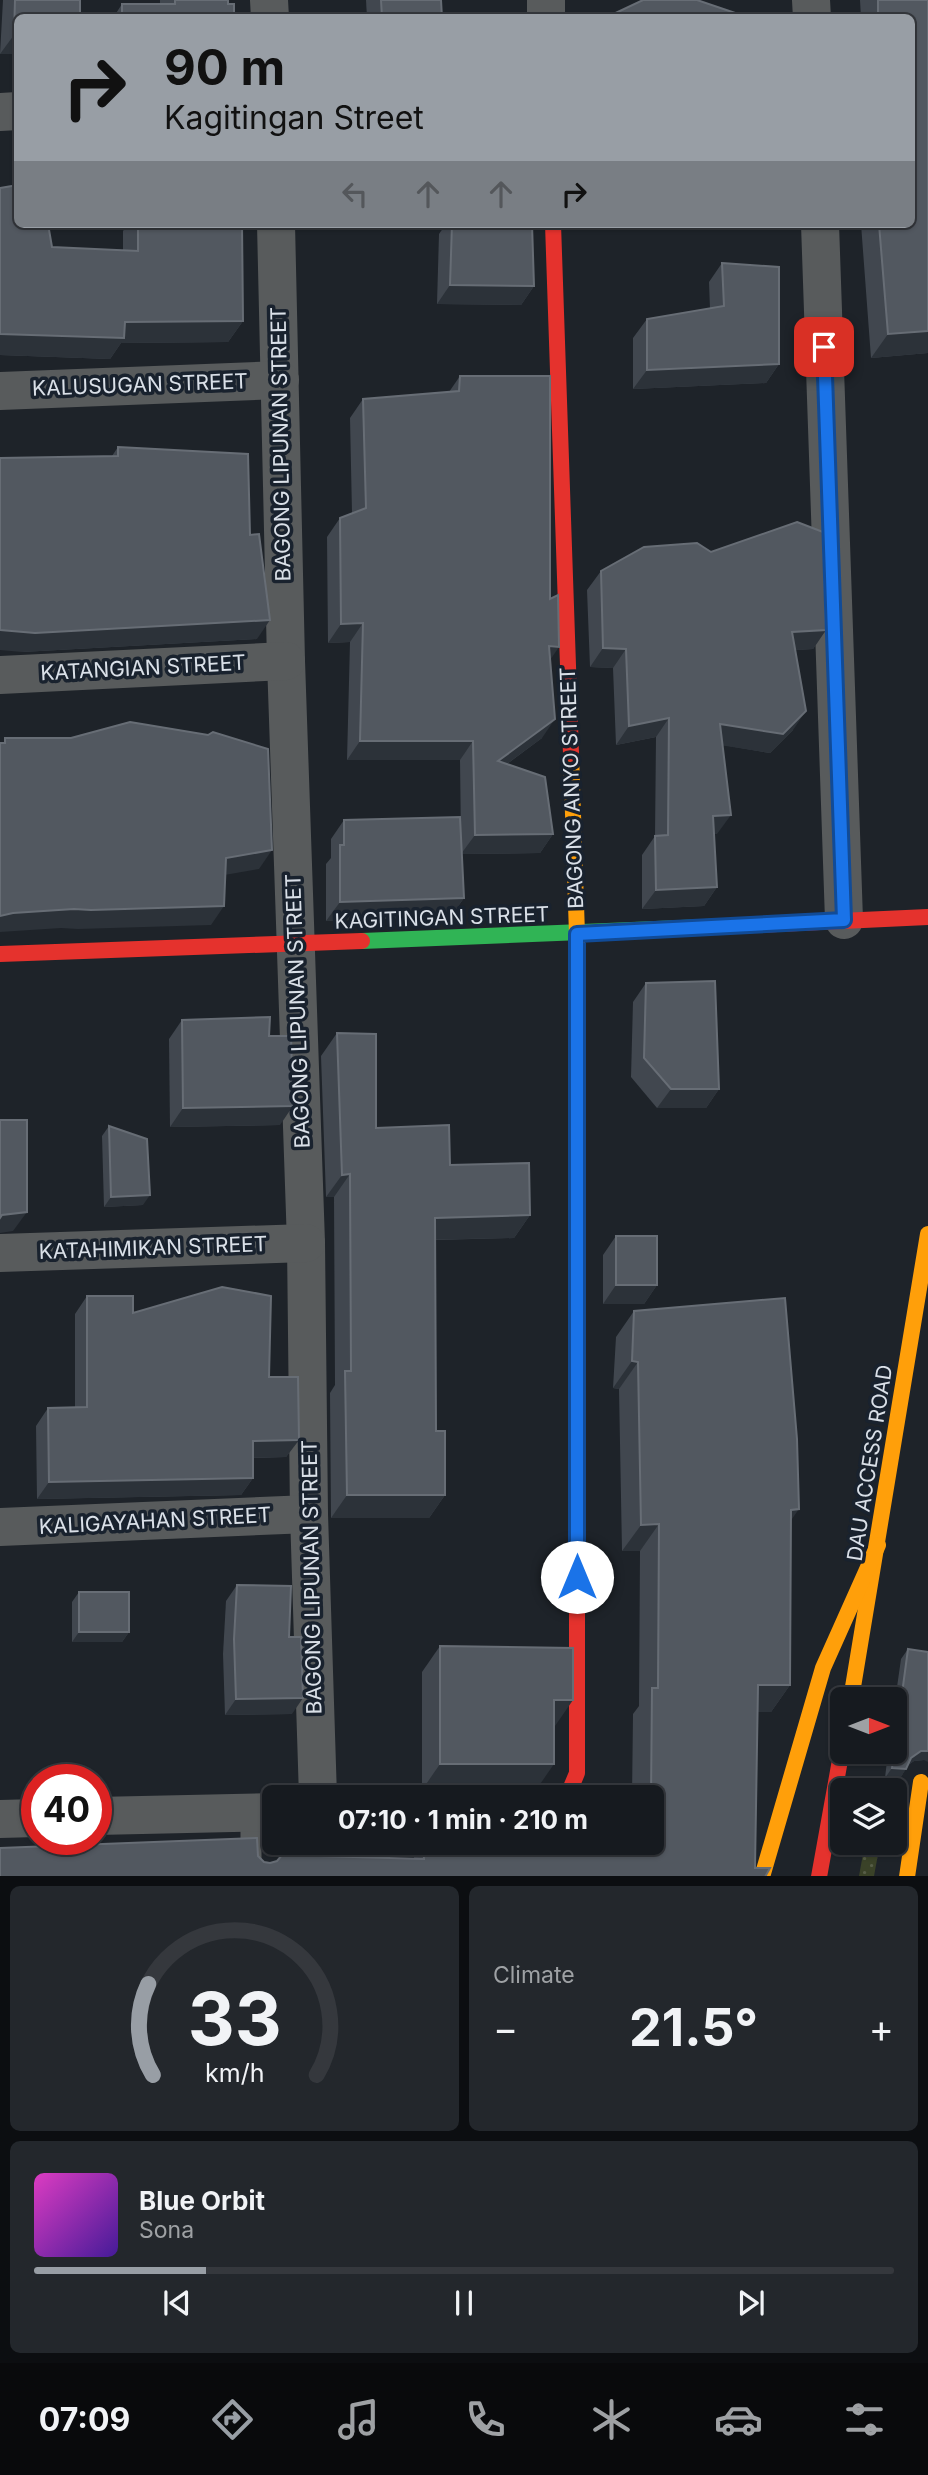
<!DOCTYPE html>
<html lang="en">
<head>
<meta charset="utf-8">
<style>
	body { margin:0; font-family:Inter,sans-serif; background:#23272c; color:#f1f3f6; height:100vh; display:flex; flex-direction:column; font-size:26px; white-space:nowrap }
	* { box-sizing:border-box; margin:0 }
	p { font-size:23px; color:#9ea1a4 }
	.icon { flex:none; width:38px; height:38px; fill:none; stroke:currentColor; stroke-width:2; stroke-linecap:round; stroke-linejoin:round }
	.map { position:relative; height:1876px; overflow:hidden }
	.details { display:flex; flex-direction:column; gap:10px; padding:10px; background:#0c0e11; flex:1 }
	.details>* { flex:none }
	.banner { position:absolute; left:14px; top:14px; width:901px; height:214px; border-radius:10px; box-shadow:0 2px 5px #0004,0 0 0 2px #35383d; background:#989ea5; color:#111; overflow:hidden }
	.needle { width:46px; rotate:90deg }
	.tools { position:absolute; left:830px; top:1687px; display:grid; gap:14px }
	.tools a { display:grid; place-items:center; width:77px; height:77px; border-radius:10px; background:#161a1f; box-shadow:0 2px 5px #0004,0 0 0 2px #35383d; font-size:35px }
	.speed { position:absolute; left:21px; top:1764px; display:flex; gap:14px; font-size:35px; font-weight:700; text-align:center }
	.speed>* { display:grid; place-content:center; width:91px; height:91px; border-radius:50%; background:#161a1f; box-shadow:0 2px 5px #0004,0 0 0 2px #35383d; line-height:1 }
	.speed .limit { border:10px solid #d22; background:#fff; color:#111 }
	.pin { position:absolute; display:grid; place-items:center; width:60px; height:60px; color:#fff; margin:-30px; border-radius:14px; box-shadow:0 4px 10px #0006 }
	.me { position:absolute; width:77px; margin:-38px; rotate:0deg; stroke-linejoin:round; filter:drop-shadow(0 0 5px #0008) }
	.turn { display:flex; align-items:center; gap:24px; height:147px; padding:0 35px; font-size:32px }
	.turn .icon { width:91px; height:91px; stroke-width:2.5 }
	.turn b { display:block; font-size:49px; line-height:60px }
	.lanes { display:flex; align-items:center; height:66px; padding:0 35px; background:#0003; justify-content:center; gap:35px; direction:ltr }
	.lanes .off { opacity:.35 }
	.big { font-size:52px; font-weight:700; line-height:1.1 }
	.details .card { flex:1; display:flex; flex-direction:column; justify-content:center; gap:10px; min-width:0; padding:0 24px; border-radius:10px; background:#23272c }
	.details .dial { align-items:center; gap:0 }
	.dial svg { height:182px; overflow:visible; fill:none; stroke:#35383d; stroke-width:7; stroke-linecap:round; text-anchor:middle }
	.dial text { fill:#f1f3f6; stroke:none }
	.song { display:flex; align-items:center; gap:21px }
	.cover { width:84px; height:84px; border-radius:10px; background:linear-gradient(135deg,hsl(310 70% 55%),hsl(260 70% 35%)) }
	.played { height:7px; border-radius:4px; background:linear-gradient(90deg,#989ea5 20%,#35383d 20%) }
	.keys { display:flex; justify-content:space-around; direction:ltr }
	.heat { display:flex; justify-content:space-between; align-items:center; font-size:38px; direction:ltr }
	.details .tiles { flex:1; display:grid; gap:10px; grid-template-columns:1fr 1fr }
	.card:last-child { grid-column:span 2 }
	.trip { position:absolute; left:262px; top:1785px; width:402px; height:70px; border-radius:10px; background:#161a1f; box-shadow:0 2px 5px #0004,0 0 0 2px #35383d; font-weight:700; line-height:70px; text-align:center }
	.tabs { display:flex; height:112px; justify-content:space-around; align-items:center; background:#090a0c; color:#9ea1a4 }
	.tabs .icon { width:49px; height:49px }
	.tabs .active { color:#989ea5 }
	.tabs b { font-size:32px; color:#f1f3f6 }
	.map>svg:first-child { display:block }
	.grass { fill:url(#grass-dots) }
	.lines { fill:none; stroke-linecap:round; stroke-linejoin:round }
	.lane { stroke:#585b5c; stroke-width:21 }
	.street { stroke:#585b5c; stroke-width:38 }
	.fast { stroke:#30b455; stroke-width:16 }
	.slow { stroke:#ff9f0a; stroke-width:16 }
	.jam { stroke:#e5322d; stroke-width:16 }
	.wall { fill:#41474f }
	.shaded-wall { fill:#2c3239 }
	.building { fill:#525860; stroke:#676d75; stroke-width:2 }
	.route-casing { stroke:#114b97; stroke-width:18 }
	.route { stroke:#1a73e8; stroke-width:12 }
	.labels { text-anchor:middle; stroke-width:7; stroke-linejoin:round; paint-order:stroke }
	.street-label { font-size:21px; fill:#dae0e8; stroke:#19222e }
</style>
</head>
<body>
<div class="map">
<svg width="928" height="1877" viewBox="0 0 928 1877">
	<defs>
		<pattern id="grass-dots" width="8" height="8" patternUnits="userSpaceOnUse" patternTransform="scale(1.75)"><rect width="8" height="8" fill="#3a4228"/><path d="M2 2h.1M6 6h.1" fill="none" stroke="#565d47" stroke-width="1.8" stroke-linecap="round"/></pattern>
	</defs>
	<rect width="100%" height="100%" fill="#1e2329"/>
	<path class="grass" d="M865,1843h15l-6,33h-15z"/>
	<g class="lines">
		<path class="lane" d="M251,1877v-64"/>
		<g class="street">
			<path d="M269,0l1,18"/>
			<path d="M546,0v18"/>
			<path d="M811,0l1,18"/>
			<path d="M0,112l18,-1"/>
			<path d="M276,224l10,437 20,582 3,271 9,283"/>
			<path d="M820,224l24,696"/>
			<path d="M0,391l280,-11"/>
			<path d="M0,675l286,-14"/>
			<path d="M0,1253l306,-10"/>
			<path d="M0,1527l309,-13"/>
			<path d="M96,1816l179,-4"/>
			<path d="M0,1819l37,-1"/>
		</g>
		<path class="fast" d="M362,941l392,-16"/>
		<g class="slow">
			<path d="M571,754l6,180v432"/>
			<path d="M851,1699l77,-465"/>
			<path d="M762,1877l61,-209 55,-123"/>
			<path d="M907,1877l14,-95"/>
		</g>
		<g class="jam">
			<path d="M553,224l18,530"/>
			<path d="M754,925l174,-8"/>
			<path d="M0,954l362,-13"/>
			<path d="M567,1797l10,-24v-407"/>
			<path d="M819,1877l23,-128"/>
		</g>
	</g>
	<g class="wall">
		<path d="M3,0h77l-62,18v36h-18z"/>
		<path d="M160,0h68v4l6,14h-121l9,-14h38z"/>
		<path d="M366,0h75l1,18h-75z"/>
		<path d="M860,0h68v353l-57,5 -10,-134h51v-206h-51z"/>
		<path d="M0,188l52,59 71,3v-19l5,-7h114l1,97 -15,21 -107,1 -11,16 -110,-4z"/>
		<path d="M446,224h86l2,62 -13,19 -84,-1 2,-70z"/>
		<path d="M722,263l57,101 -13,19 -133,6v-51l14,-19 63,-10 -1,-27z"/>
		<path d="M460,376l90,283 -8,79 -35,26 46,70 -13,19 -78,1 2,44 -13,18 -125,5v-57l5,-6v-19l13,-19 117,21 -1,-81h-113l3,-118 -22,1 -1,-106 13,-19 12,-5 -2,-95 13,-19 86,-7z"/>
		<path d="M118,447l132,88 7,104 -235,13 90,-196z"/>
		<path d="M601,571l225,59 -13,19 -18,1 -2,80 -23,23 -47,-8 -6,89h-3l3,53 -13,19 -62,3v-54l13,-19 1,-99 -40,8 -3,-77 -23,-1 -3,-77z"/>
		<path d="M646,983l73,106 -13,19h-49l-26,-31 2,-75z"/>
		<path d="M182,1020l87,16 11,89 -110,2 -1,-88z"/>
		<path d="M337,1033l39,95 74,37 80,50 -16,23 -79,2 1,191 9,64 -16,23h-98l-1,-125 5,-8 -1,-188h-8l-5,-141z"/>
		<path d="M109,1126l34,79 -39,2 -2,-71z"/>
		<path d="M616,1236l41,49 -13,19h-41v-49z"/>
		<path d="M87,1296l46,17 136,64 30,63 -13,17 -33,1v20l-12,17 -204,4 -1,-73 12,-18h27v-94z"/>
		<path d="M634,1311l157,209 -1,165 -19,27h-14l-2,156 -755,9 258,-21 6,6 6,1 143,-4 10,-15 209,1v-2h21v-46h-21l1,-83 6,-8 1,-155h-18l-3,-162 -6,-1 3,-51z"/>
		<path d="M237,1585l52,52 3,77 -67,1 -2,-61 3,-53z"/>
		<path d="M79,1592l50,40 -7,10h-50v-40z"/>
		<path d="M440,1646l115,80 -19,64h-114v-118z"/>
		<path d="M908,1649l16,111 -10,1 -6,4 -9,15 -14,-2 3,-26h6v-44l7,-49z"/>
	</g>
	<g class="shaded-wall">
		<path d="M14,35h4v19h-18z"/>
		<path d="M311,224h111l-2,2 -113,4z"/>
		<path d="M450,285l84,1 -13,19 -84,-1z"/>
		<path d="M243,321l-15,21 -107,1 -11,16 -110,-4v-21l125,-12z"/>
		<path d="M928,331v22l-57,5 17,-24z"/>
		<path d="M779,364l-13,19 -133,6 14,-19z"/>
		<path d="M270,620l-13,19 -235,13 -22,-2v-20z"/>
		<path d="M363,623l-13,19 -22,1 13,-19z"/>
		<path d="M826,630l-13,19 -34,2 13,-19z"/>
		<path d="M549,646l10,1 -13,19z"/>
		<path d="M603,648l23,1 -13,19 -23,-1z"/>
		<path d="M806,711l-13,19 -23,23 -63,-10 13,-19z"/>
		<path d="M669,718l-13,19 -40,8 13,-19z"/>
		<path d="M555,719l-13,19 -57,42 13,-19z"/>
		<path d="M360,741h113l-13,19h-113z"/>
		<path d="M731,815l-14,19 -17,1 13,-19z"/>
		<path d="M553,834l-13,19 -79,1 14,-19z"/>
		<path d="M272,850l-13,19 -46,8 13,-19z"/>
		<path d="M717,887l-13,19 -62,3 14,-19z"/>
		<path d="M464,898l-13,18 -125,5 14,-19z"/>
		<path d="M224,906l-13,19 -133,4 -17,-1 -61,4v-16l13,-3 61,-4z"/>
		<path d="M671,1089h48l-13,19h-49z"/>
		<path d="M293,1106l-13,19 -110,2 13,-19z"/>
		<path d="M350,1174l-16,23h-8l16,-22z"/>
		<path d="M150,1195l-7,10 -39,2 7,-10z"/>
		<path d="M27,1212l-14,19 -13,2v-15l2,-3z"/>
		<path d="M530,1215l-16,23 -95,2 16,-22z"/>
		<path d="M616,1285h41l-13,19h-41z"/>
		<path d="M632,1361l6,1 -19,27 -6,-1z"/>
		<path d="M299,1440l-13,17 -45,1 12,-17z"/>
		<path d="M253,1478l-12,17 -204,4 12,-17z"/>
		<path d="M347,1495h98l-16,23h-98z"/>
		<path d="M799,1509l-19,27 11,-26z"/>
		<path d="M659,1524l-19,27h-18l19,-26z"/>
		<path d="M79,1632h50l-7,10h-50z"/>
		<path d="M758,1685h32l-19,27h-32z"/>
		<path d="M303,1698l-11,16 -67,1 11,-16z"/>
		<path d="M554,1700h19l-18,26h-19z"/>
		<path d="M921,1751h7v11l-4,-2 -10,1 -10,7 7,-10z"/>
		<path d="M440,1764h114l-18,26h-114z"/>
		<path d="M892,1768l14,1 -7,11 -14,-2z"/>
	</g>
	<g class="building">
		<path d="M15,0h65v18h-62v17h-4z"/>
		<path d="M175,0h53v4h6v14h-112v-14h53z"/>
		<path d="M381,0h60l1,18h-60z"/>
		<path d="M643,0h54l53,18h-145z"/>
		<path d="M878,0h50v331l-40,3 -9,-110h33v-206h-34z"/>
		<path d="M18,185v39h30l4,23 86,4v-27h104l1,97 -118,1 -1,16 -124,-4v-146z"/>
		<path d="M452,224h80l2,62 -84,-1z"/>
		<path d="M722,263l57,4v97l-132,6v-51l77,-13z"/>
		<path d="M460,376h90v223l8,-4 1,52 -10,-1 6,73 -57,42 47,16 8,57 -78,1 -2,-94h-113l3,-118 -22,1 -1,-106 26,-10 -3,-109 96,-8z"/>
		<path d="M118,447l130,7 2,81 9,-1 11,86 -235,13 -35,-3v-172l118,-2z"/>
		<path d="M797,522l26,10 3,98 -34,2 14,79 -23,23 -63,-10 11,91 -18,1 4,71 -61,3 -1,-54 13,-1 1,-117 -40,8 -3,-77 -23,-1 -2,-77 43,-24 53,-4 14,9z"/>
		<path d="M130,722l78,13 5,-3 55,17 4,101 -46,8 -2,48 -133,4 -17,-1 -61,4 -13,3v-173h5v-5h66z"/>
		<path d="M460,817l4,81 -124,4v-57h4v-25z"/>
		<path d="M715,981l4,108h-48l-27,-31 2,-75z"/>
		<path d="M270,1017l-1,19h22l2,70 -110,2 -1,-88z"/>
		<path d="M337,1033l39,1v94l73,-3 1,40 79,-2 1,52 -95,3 1,213h9v64h-98l-2,-124h6l-1,-197 -8,1z"/>
		<path d="M0,1120h27v92l-25,3 -2,3z"/>
		<path d="M109,1126l38,13 3,56 -39,2z"/>
		<rect x="616" y="1236" width="41" height="49"/>
		<path d="M222,1287l49,9 -2,81h29l1,63 -46,1v37l-204,4 -1,-74 39,-1v-111h46v17z"/>
		<path d="M785,1298l12,141 2,70 -8,1 -1,175h-32l-3,183h15l-5,9h-765v-29l257,-10 1,18 6,6 6,1 7,-2 5,-6 142,4 -1,-15 227,1v-2h3v-46h-2l1,-109h6l1,-164 -18,1 -3,-163 -6,-1 2,-50z"/>
		<path d="M237,1585l54,1 -2,51h12l2,61 -67,1 -2,-60z"/>
		<rect x="79" y="1592" width="50" height="40"/>
		<path d="M440,1646l133,2v52h-19v64h-114z"/>
		<path d="M908,1649l20,3v99h-7l-10,7 -5,11 -14,-1z"/>
	</g>
	<g class="lines">
		<defs>
			<path id="route" d="M577,1577v-643l267,-14 -20,-573"/>
		</defs>
		<use href="#route" class="route-casing"/>
		<use href="#route" class="route"/>
	</g>
	<g class="labels">
		<g class="street-label">
			<text transform="translate(140 385) rotate(-2)" y="7">KALUSUGAN STREET</text>
			<text transform="translate(281 444) rotate(-91)" y="7">BAGONG LIPUNAN STREET</text>
			<text transform="translate(143 668) rotate(-3)" y="7">KATANGIAN STREET</text>
			<text transform="translate(572 788) rotate(-92)" y="7">BAGONG ANYO STREET</text>
			<text transform="translate(442 918) rotate(-2)" y="7">KAGITINGAN STREET</text>
			<text transform="translate(298 1011) rotate(-92)" y="7">BAGONG LIPUNAN STREET</text>
			<text transform="translate(153 1248) rotate(-2)" y="7">KATAHIMIKAN STREET</text>
			<text transform="translate(870 1463) rotate(-81)" y="7">DAU ACCESS ROAD</text>
			<text transform="translate(155 1521) rotate(-3)" y="7">KALIGAYAHAN STREET</text>
			<text transform="translate(312 1577) rotate(-91)" y="7">BAGONG LIPUNAN STREET</text>
		</g>
	</g>
</svg>
<div class="tools">
<a><svg class="needle" viewBox="-14 -14 28 28"><path d="M0-13l5 13h-10z" fill="#e53935"/><path d="M0 13l5-13h-10z" fill="#9ea1a4"/></svg></a>
<a><svg class="icon" aria-label="layers" viewBox="0 0 24 24"><path d="M12 4l9 5-9 5-9-5zM3 14l9 5 9-5"/></svg></a>
</div>
<div class="speed"><div class="limit">40</div></div>
<div class="pin" style="left:824px;top:347px;background:#d93025"><svg class="icon" aria-label="arrive" viewBox="0 0 24 24"><path d="M6 21V4h12l-3 4 3 4H6"/></svg></div>
<svg class="me" style="left:577px;top:1577px" viewBox="-20 -20 40 40"><circle r="19" fill="#fff"/><path d="M0-13L10 11 0 6-10 11z" fill="#1a73e8"/></svg>
<div class="trip">07:10 · 1 min · 210 m</div>
<div class="banner">
<div class="turn"><svg class="icon" aria-label="right" viewBox="0 0 24 24"><path d="M7 20v-9h11M14 6l5 5-5 5"/></svg><div><b>90 m</b>Kagitingan Street</div></div>
<div class="lanes"><svg class="icon off" aria-label="left" viewBox="0 0 24 24"><path d="M17 20v-9H6M10 6l-5 5 5 5"/></svg><svg class="icon off" aria-label="ahead" viewBox="0 0 24 24"><path d="M12 20V5M6 11l6-6 6 6"/></svg><svg class="icon off" aria-label="ahead" viewBox="0 0 24 24"><path d="M12 20V5M6 11l6-6 6 6"/></svg><svg class="icon" aria-label="right" viewBox="0 0 24 24"><path d="M7 20v-9h11M14 6l5 5-5 5"/></svg></div>
</div>
</div>
<section class="details">
<div class="tiles">
<div class="card dial"><svg viewBox="0 0 100 80">
<path d="M14 69A42 42 0 1 1 86 69"/>
<path d="M14 69A42 42 0 0 1 12 29" stroke="#989ea5"/>
<text x="50" y="56" font-size="32" font-weight="700">33</text>
<text x="50" y="72" font-size="11">km/h</text>
</svg></div>
<div class="card"><p>Climate</p>
<div class="heat"><a>−</a><b class="big">21.5°</b><a>+</a></div>
</div>
<div class="card">
<div class="song"><i class="cover"></i><div><b>Blue Orbit</b><p>Sona</p></div></div>
<div class="played"></div>
<div class="keys"><svg class="icon" aria-label="previous" viewBox="0 0 24 24"><path d="M18 5L8 12l10 7zM5 5v14"/></svg><svg class="icon" aria-label="pause" viewBox="0 0 24 24"><path d="M8 5v14M16 5v14"/></svg><svg class="icon" aria-label="next" viewBox="0 0 24 24"><path d="M6 5l10 7-10 7zM19 5v14"/></svg></div>
</div>
</div>
</section>
<nav class="tabs">
<b>07:09</b>
<svg class="icon active" aria-label="directions" viewBox="0 0 24 24"><path d="M12 3l9 9-9 9-9-9zM9 14v-3h6M13 9l2 2-2 2"/></svg>
<svg class="icon" aria-label="music" viewBox="0 0 24 24"><path d="M9 18V5l10-2v13"/><circle cx="6" cy="18" r="3"/><circle cx="16" cy="16" r="3"/></svg>
<svg class="icon" aria-label="phone" viewBox="0 0 24 24"><path d="M5 4h4l2 5-3 2q2 4 5 5l2-3 5 2v4C11 20 4 13 5 4z"/></svg>
<svg class="icon" aria-label="climate" viewBox="0 0 24 24"><path d="M12 3v18M4 7l16 10M4 17L20 7"/></svg>
<svg class="icon" aria-label="car" viewBox="0 0 24 24"><path d="M5 17H2v-5l4-1 3-4h7l3 4 3 1v5h-3M9 17h6M6 11h13"/><circle cx="7" cy="17" r="2"/><circle cx="17" cy="17" r="2"/></svg>
<svg class="icon" aria-label="filters" viewBox="0 0 24 24"><path d="M4 7h16M4 17h16"/><circle cx="9" cy="7" r="2"/><circle cx="15" cy="17" r="2"/></svg>
</nav>
</body>
</html>
